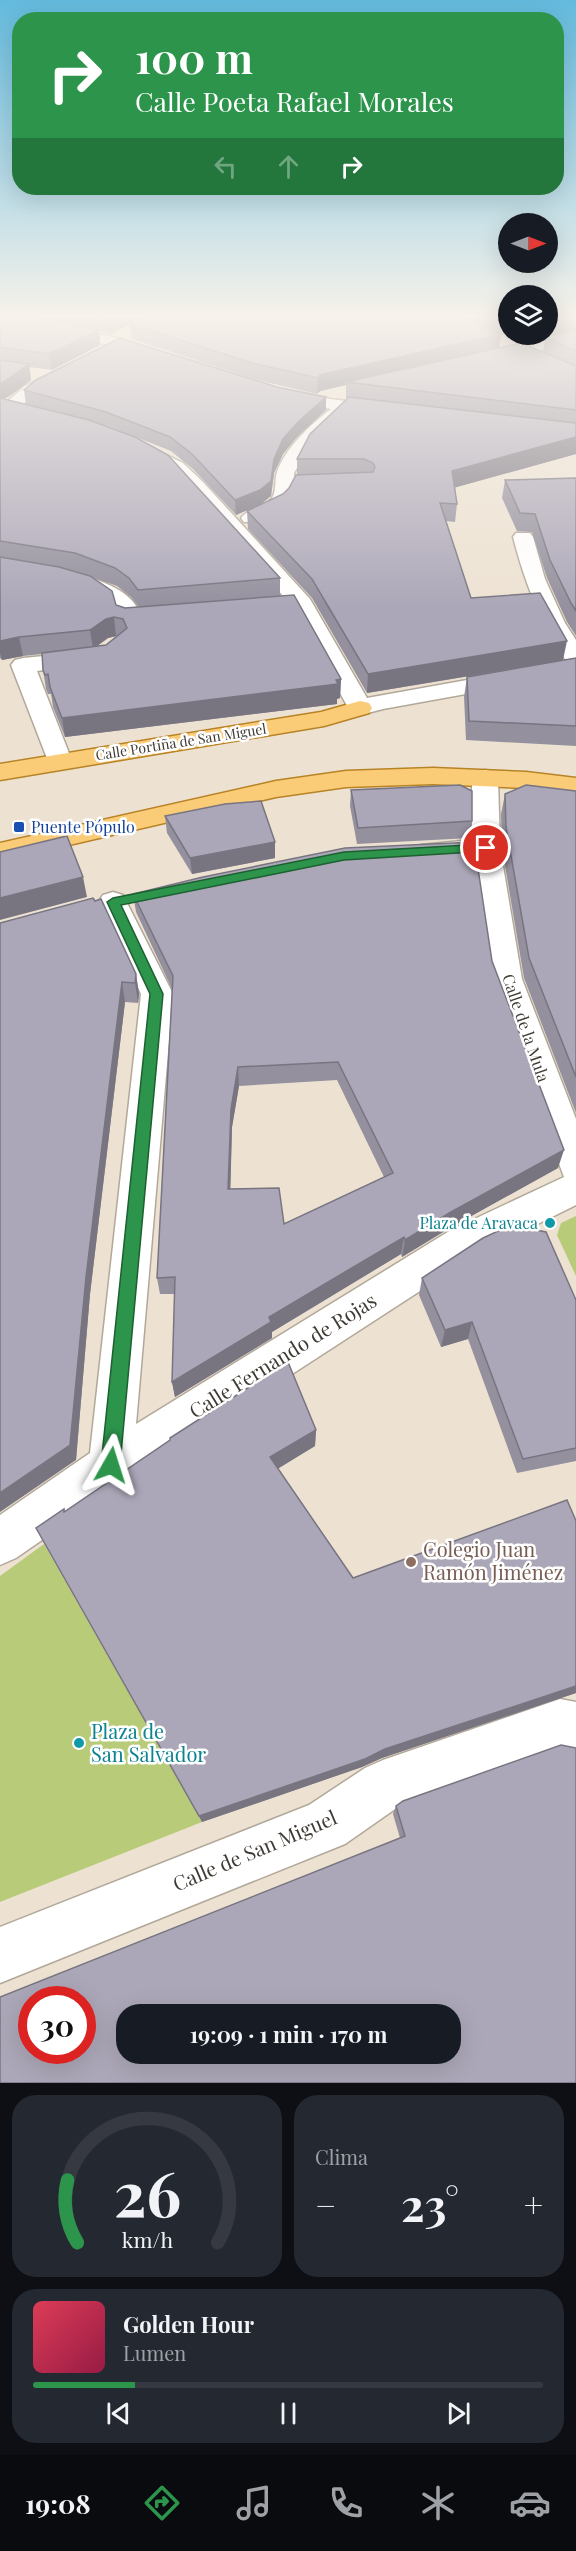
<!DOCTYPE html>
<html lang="es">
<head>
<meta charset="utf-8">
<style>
	body { margin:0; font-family:"Playfair Display",serif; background:#242831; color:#f1f3f6; height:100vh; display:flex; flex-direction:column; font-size:22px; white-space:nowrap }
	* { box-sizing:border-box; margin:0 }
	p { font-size:20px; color:#9ea1a6 }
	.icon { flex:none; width:33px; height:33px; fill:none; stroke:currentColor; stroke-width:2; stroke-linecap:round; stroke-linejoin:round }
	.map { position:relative; height:2083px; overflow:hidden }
	.panel { display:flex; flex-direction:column; gap:12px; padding:12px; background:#0d0f14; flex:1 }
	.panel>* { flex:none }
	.hud { position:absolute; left:12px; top:12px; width:552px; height:183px; border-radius:24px; box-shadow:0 6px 24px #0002; background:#2c944b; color:#fff; overflow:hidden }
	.needle { width:39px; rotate:90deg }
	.buttons { position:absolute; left:498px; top:213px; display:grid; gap:12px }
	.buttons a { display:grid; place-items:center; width:60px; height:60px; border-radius:50%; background:#171b24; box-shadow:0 6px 24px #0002; font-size:30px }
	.speed { position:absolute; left:18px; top:1986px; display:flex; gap:12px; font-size:30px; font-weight:700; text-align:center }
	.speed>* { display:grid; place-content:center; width:78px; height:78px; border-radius:50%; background:#171b24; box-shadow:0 6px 24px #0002; line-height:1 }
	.speed .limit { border:9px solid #d22; background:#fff; color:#111 }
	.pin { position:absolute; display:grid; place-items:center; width:51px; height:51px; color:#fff; margin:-26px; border:3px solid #fff; border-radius:50%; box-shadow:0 2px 6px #0007 }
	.me { position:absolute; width:66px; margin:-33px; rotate:6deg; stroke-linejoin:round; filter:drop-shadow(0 0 4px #0008) }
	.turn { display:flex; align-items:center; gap:21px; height:126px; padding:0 24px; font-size:27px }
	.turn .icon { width:78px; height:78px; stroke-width:2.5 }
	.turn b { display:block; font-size:42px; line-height:51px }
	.lanes { display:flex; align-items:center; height:57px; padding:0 24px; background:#0003; justify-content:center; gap:30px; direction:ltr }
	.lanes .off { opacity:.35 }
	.big { font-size:45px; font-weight:700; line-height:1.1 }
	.panel .card { flex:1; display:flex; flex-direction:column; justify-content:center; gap:9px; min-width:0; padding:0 21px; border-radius:24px; background:#242831 }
	.panel .dial { align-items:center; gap:0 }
	.dial svg { height:156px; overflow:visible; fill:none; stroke:#363941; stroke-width:7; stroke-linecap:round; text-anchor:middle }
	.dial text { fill:#f1f3f6; stroke:none }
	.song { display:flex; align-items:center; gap:18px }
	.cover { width:72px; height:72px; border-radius:9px; background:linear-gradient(135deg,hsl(350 70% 55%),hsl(340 70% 35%)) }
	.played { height:6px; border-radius:3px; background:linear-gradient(90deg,#2c944b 20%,#363941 20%) }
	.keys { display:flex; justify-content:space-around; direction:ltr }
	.heat { display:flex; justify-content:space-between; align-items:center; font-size:33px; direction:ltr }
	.panel .tiles { flex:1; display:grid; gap:12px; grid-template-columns:1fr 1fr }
	.card:last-child { grid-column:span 2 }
	.trip { position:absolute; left:116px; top:2004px; width:345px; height:60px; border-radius:24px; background:#171b24; box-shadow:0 6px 24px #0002; font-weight:700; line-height:60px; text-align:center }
	.tabs { display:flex; height:96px; justify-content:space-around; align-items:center; background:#090b0e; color:#9ea1a6 }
	.tabs .icon { width:42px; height:42px }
	.tabs .on { color:#2c944b }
	.tabs b { font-size:27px; color:#f1f3f6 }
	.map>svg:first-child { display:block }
	.green { fill:#b8cb78 }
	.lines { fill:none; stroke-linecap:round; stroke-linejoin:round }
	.minor-casing { stroke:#b2a899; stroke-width:3 }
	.major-casing { stroke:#b88325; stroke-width:3 }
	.minor { fill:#fff; fill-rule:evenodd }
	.major { fill:#fbcc77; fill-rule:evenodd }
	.wall { fill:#94909e; fill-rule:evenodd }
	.shaded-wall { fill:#787581 }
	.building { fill:#aca7b8; stroke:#787581; stroke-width:1.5; fill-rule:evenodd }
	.route { fill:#2c944b; stroke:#1d6031; stroke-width:1.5 }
	.transit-dot { fill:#1a4fb4; stroke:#fff; stroke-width:2 }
	.culture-dot { fill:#0f9aa8; stroke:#fff; stroke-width:2 }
	.education-dot { fill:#8d6e63; stroke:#fff; stroke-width:2 }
	.labels { text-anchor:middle; stroke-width:5; stroke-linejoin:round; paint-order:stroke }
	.far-street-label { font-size:14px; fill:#3f3b34; stroke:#fff }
	.transit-label { font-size:16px; fill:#164399; stroke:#fff; text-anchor:start }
	.street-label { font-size:16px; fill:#3f3b34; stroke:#fff }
	.culture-label { font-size:16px; fill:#0d838f; stroke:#fff; text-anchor:end }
	.near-street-label { font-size:20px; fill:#3f3b34; stroke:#fff }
	.near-education-label { font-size:20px; fill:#785e54; stroke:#fff; text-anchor:start }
	.near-culture-label { font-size:20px; fill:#0d838f; stroke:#fff; text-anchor:start }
</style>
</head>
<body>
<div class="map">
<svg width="576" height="2083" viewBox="0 0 576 2083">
	<rect width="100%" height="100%" fill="#ede2d2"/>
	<g class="green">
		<path d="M576,1216v60l-19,-41 4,-12z"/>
		<path d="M44,1544l158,278 -202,80v-326z"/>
	</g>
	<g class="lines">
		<defs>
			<g id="minor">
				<path d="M0,317h15l98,20 48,15 3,3 -8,5 -46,-15 -110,-23z"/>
				<path d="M576,334v8l-86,21 -8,-5 3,-3z"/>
				<path d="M64,368l6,2 2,3 -2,3 -33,16 -22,19 -6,1 -8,-5 24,-21z"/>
				<path d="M282,390l25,6 78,10 8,5 -8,5 -42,-5 1,2 -2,4 -36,36 -12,20 1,11 -8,22 -12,9 -17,7h-14l-3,-4c7,-10 24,-9 31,-20 5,-8 2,-18 5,-26 8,-24 35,-49 54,-63l-55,-11 -2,-3z"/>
				<path d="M160,452l23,11 20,19 107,117 57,99 200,-36c-27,-40 -42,-79 -54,-125l3,-4h14l3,4 12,42 20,44 11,17v34l-193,35 -23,6 -9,-2 -58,-106 -104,-117 -18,-19 -20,-14 3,-4z"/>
				<path d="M0,561c35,5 124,13 139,50l24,-2 8,2 3,5 -3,5c-15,3 -36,5 -51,2l-3,-5 -1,-9c-21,-26 -84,-31 -116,-36z"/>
				<path d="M86,652l8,2 4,5 -4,5 -57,7 35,90 -4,5 -9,3 -9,-3 -39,-101 4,-5 8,-2z"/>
				<path d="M485,770l9,2 4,6 2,70 22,131 54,140v86l-99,49 -350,227 -111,77 -16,7v-50l90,-62 51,-459 -43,-92 5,-7 10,-3 10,3 50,99 -37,430 315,-194 113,-53 -74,-198 -17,-121 -42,2 -10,-3 -4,-6 4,-6 51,-5v-62l4,-6z"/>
				<path d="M560,1699l16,3v50l-16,-3 -162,58 -53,37 -345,139v-56l309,-122 56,-37 18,-8z"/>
			</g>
			<g id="major">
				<path d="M360,701l9,2 3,5 -3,5 -45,13 -324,54v-16l321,-52z"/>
				<path d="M433,768l93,4 50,6v16l-50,-6 -93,-4 -87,3 -70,10 -276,64v-18l276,-62 70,-10z"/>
			</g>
		</defs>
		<use href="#minor" class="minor-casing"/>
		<use href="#major" class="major-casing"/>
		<use href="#minor" class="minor"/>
		<use href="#major" class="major"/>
	</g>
	<g class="wall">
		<path d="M0,317h143l-32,17 -12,-3 1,14 -48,25 -23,-3 2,13 -23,17 -5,2 67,17 -44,-12 -2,-14 302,20 -29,27 -14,17 -9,19 -3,23 -35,19 -43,-46 -22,-18 -63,-25 -15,-4 187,156v18l61,83 -1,19 -3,1v5l-272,33 -12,-30 -2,-13h-3l-2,-5 -3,-19 -1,-16 -19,2 -21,4 -2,-2zM72,571l5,1 40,14 14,11 8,10 -14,1 -9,-3zM117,636l-11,9 -9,1 11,-8z"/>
		<path d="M144,317h364v17h40l28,-17v137l-121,33 2,17 -2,18 -9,-1 25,77 92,62 13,-2v88l-110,-6 -2,-43 3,-20 52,-9 -152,25 -55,-95 -64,-69 -1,-18 36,-17 6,-6 8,-13v-16l51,-60 -2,-1v-13l-26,6 -3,3 -64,-15 -121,-40 -2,-15zM501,334l20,9 -22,5zM545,339l-2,13 -20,-8 11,-3z"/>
		<path d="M576,478v158l-9,-14 -20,-44 -15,-46 -15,-1 -15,-33 3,-18z"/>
		<path d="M351,790l121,31 -2,17 -113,6 -7,-38z"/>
		<path d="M576,791v322l-52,-135 -22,-130 -1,-34 4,-20z"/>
		<path d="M165,816l110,42 -83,16 -25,-41z"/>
		<path d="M133,894l359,67 66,207 -110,61 -46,28 -1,-3 -129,78v6l-97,59 -3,-15 3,-88h-15l-3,-16 15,-289 -36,-77zM337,1080l47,97 -100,47 -54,-35 2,-62 7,-41z"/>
		<path d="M0,923l136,51 3,20 -1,9 -13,-1 -35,292 -14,166z"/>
		<path d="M422,1278l154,22v161l-59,12 -49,-134 -27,8 -22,-52z"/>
		<path d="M316,1430l-1,16 -37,22 75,110 223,-57v172l-194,65 -20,9 -160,55 -166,-294 28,-19 1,2z"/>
		<path d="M396,1806l180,277 -176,-245 -7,-24z"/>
	</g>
	<g class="shaded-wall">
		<path d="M113,317h30l-32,17 -2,-16z"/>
		<path d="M576,318v15l-31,4v2l-23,5 2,-10h24v-10z"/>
		<path d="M99,330l1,15 -48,25 -3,-16z"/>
		<path d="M501,334l-2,15 -153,33v3l-26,6 -3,3 1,-16 2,-3z"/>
		<path d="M29,364l2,16 -23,17 -8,3v-17z"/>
		<path d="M326,397v13l-29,27 -14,17 -9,19 -3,23 -11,9 -24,10 -1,-15 39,-41 9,-20 15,-17z"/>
		<path d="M576,437v17l-126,35 2,-18z"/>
		<path d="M114,617l2,19 -8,2 -15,11 -3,-19 16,-11z"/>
		<path d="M19,637l4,19 -21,4 -2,-7v-12z"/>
		<path d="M567,641l-4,19 -196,33 1,-19z"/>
		<path d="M341,679l-1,19 -3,1v5l-272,33 -3,-19z"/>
		<path d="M275,842v16l-83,16 -2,-16z"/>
		<path d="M83,877l4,20 -87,23v-22z"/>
		<path d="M136,974l3,20 -1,9 -3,-20z"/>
		<path d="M122,982l3,20 -35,292 -14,166 -76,52v-19l86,-216z"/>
		<path d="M238,1067l1,19 -7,41 -2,79 -2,-17 3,-80z"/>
		<path d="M564,1150l-6,18 -110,61 -46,28 3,-17 46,-28z"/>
		<path d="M404,1237l-3,17 -129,78v6l-97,59 -3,-15 97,-65z"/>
		<path d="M472,1322l-4,17 -27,8 4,-17z"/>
		<path d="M316,1430l-1,16 -44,27 -1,-16z"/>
		<path d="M576,1686v7l-194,65 -20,9 -160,55 -3,-6 186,-67z"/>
	</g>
	<g class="building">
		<path d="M0,317h34l65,13 -50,24 -49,-7z"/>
		<path d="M99,317h14l-4,1z"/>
		<path d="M144,317h319l38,17 -181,41 -2,3 -66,-15 -122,-39z"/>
		<path d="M497,317h11v4z"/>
		<path d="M548,317h28v1l-28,6z"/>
		<path d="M576,330v21l-31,-14z"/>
		<path d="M120,338l157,49 49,10 -28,25 -15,17 -9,20 -3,22 -11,9 -25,10 -43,-46 -22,-17 -64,-25 -82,-22 12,-10z"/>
		<path d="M521,343l55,23v44l-230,-28z"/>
		<path d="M0,360l29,4 -24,17 -5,2z"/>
		<path d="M349,397l227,26v14l-124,34 5,33 -17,-1 31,95 69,-5 27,48 -199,33 -56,-95 -65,-68 36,-17 6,-6 7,-13 77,-3 2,-5 -2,-4 -9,-4h-67l13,-25z"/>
		<path d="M0,398l89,22 46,17 33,18 112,123 -142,12 -9,-12 -14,-10 -40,-15 -75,-12z"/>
		<path d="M576,478v133l-5,-8 -21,-43 -15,-46 -15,-1 -15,-33z"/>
		<path d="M0,557l59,10 31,9 22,15 4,14 9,3 169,-13 47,84 -5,1 2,4 -276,34 -12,-31 -2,-13 -3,1 -2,-5 -1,-17 64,-8 21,-17 -4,-9 -9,-2 -8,2 -16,11 -71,7 -19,4z"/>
		<path d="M576,658v68l-107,-5 -2,-44z"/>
		<path d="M460,785l12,6v30l-114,7 -7,-38z"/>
		<path d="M526,785l50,6v286l-47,-119 -23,-131 -1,-33z"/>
		<path d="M261,801l14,41 -85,16 -25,-42 60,-12z"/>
		<path d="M67,836l16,41 -83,21v-46z"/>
		<path d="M474,842l18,119 72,189 -113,62 -46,28 -1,-3 -135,80 2,5 -99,60 3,-105 -18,1 16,-302 -40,-82 70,-17 142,-29zM338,1062l55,111 -109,51 -5,-36 -51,1 3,-80 7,-42z"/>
		<path d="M93,898l2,3 6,-2 35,75 -1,9 -13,-1 -36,295 -16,168 -70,48v-570z"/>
		<path d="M511,1225l35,7 30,68v148l-53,11 -51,-137 -27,8 -23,-52 61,-40z"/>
		<path d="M288,1362l28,68 -46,27 83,121 214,-78 9,21v165l-191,63 -20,10 -166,57 -163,-288 28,-19v3l106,-72v-2z"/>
		<path d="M561,1745l15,3v335h-576v-86l405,-161 -9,-30 7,-5zM32,2000h50v50h-50zM126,2014h324v40h-324z"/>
	</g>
	<linearGradient id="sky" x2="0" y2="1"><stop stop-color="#63badd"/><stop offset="0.52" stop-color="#f7f2eb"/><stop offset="1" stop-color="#f7f2eb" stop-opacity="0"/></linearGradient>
	<rect width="576" height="608" fill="url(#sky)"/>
	<path class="route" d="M486,844l4,1v6l-146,9 -223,45 42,89 -43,471 -3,7 -6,2 -7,-2 -3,-7 49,-471 -43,-92 6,-4 231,-46z"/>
	<rect class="transit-dot" x="13" y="821" width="12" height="12" rx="3"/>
	<g class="culture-dot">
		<circle cx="550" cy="1223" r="6"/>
		<circle cx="79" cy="1743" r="6"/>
	</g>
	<circle class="education-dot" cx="411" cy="1562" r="6"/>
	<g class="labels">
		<g class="far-street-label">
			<text transform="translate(181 742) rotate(-9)" y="5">Calle Portiña de San Miguel</text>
		</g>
		<g class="transit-label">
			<text x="31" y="833">Puente Pópulo</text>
		</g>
		<g class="street-label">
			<text transform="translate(526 1028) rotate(71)" y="6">Calle de la Mula</text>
		</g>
		<g class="culture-label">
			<text x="538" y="1229">Plaza de Aravaca</text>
		</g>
		<g class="near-street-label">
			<text transform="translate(283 1356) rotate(-32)" y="7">Calle Fernando de Rojas</text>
			<text transform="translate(255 1851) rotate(-23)" y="7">Calle de San Miguel</text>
		</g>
		<g class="near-education-label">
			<text x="423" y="1557">Colegio Juan<tspan x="423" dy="23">Ramón Jiménez</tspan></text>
		</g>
		<g class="near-culture-label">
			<text x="91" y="1739">Plaza de<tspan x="91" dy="23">San Salvador</tspan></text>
		</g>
	</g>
</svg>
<div class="buttons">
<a><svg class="needle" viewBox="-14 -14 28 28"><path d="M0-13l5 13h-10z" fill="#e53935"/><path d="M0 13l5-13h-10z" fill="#9ea1a6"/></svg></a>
<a><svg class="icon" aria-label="layers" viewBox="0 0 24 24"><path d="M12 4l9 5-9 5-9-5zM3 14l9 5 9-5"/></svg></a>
</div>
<div class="speed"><div class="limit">30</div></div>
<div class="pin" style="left:486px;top:848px;background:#d93025"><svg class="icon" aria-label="arrive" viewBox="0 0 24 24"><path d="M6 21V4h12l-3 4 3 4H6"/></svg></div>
<svg class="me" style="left:111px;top:1465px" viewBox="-20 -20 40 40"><path d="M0-17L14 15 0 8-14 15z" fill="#2c944b" stroke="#fff" stroke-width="4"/></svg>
<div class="trip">19:09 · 1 min · 170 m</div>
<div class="hud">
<div class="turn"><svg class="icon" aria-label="right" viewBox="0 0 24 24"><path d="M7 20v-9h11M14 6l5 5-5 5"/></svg><div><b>100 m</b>Calle Poeta Rafael Morales</div></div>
<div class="lanes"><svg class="icon off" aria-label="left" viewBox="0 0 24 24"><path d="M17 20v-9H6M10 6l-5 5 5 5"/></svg><svg class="icon off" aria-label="ahead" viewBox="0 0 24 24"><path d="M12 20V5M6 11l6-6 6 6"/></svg><svg class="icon" aria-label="right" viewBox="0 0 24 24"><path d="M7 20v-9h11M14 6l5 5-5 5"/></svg></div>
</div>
</div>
<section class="panel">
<div class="tiles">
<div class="card dial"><svg viewBox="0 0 100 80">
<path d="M14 69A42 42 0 1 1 86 69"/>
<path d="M14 69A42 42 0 0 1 9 37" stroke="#2c944b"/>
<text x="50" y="56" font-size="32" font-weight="700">26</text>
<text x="50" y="72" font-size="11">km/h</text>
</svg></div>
<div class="card"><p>Clima</p>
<div class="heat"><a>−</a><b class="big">23°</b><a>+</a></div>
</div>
<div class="card">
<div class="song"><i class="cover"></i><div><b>Golden Hour</b><p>Lumen</p></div></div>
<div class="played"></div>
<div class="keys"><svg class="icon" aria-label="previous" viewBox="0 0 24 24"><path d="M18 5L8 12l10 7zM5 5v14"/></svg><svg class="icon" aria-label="pause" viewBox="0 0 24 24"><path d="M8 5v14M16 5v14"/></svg><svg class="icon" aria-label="next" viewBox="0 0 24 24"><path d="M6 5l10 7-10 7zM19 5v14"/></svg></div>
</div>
</div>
</section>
<nav class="tabs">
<b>19:08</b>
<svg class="icon on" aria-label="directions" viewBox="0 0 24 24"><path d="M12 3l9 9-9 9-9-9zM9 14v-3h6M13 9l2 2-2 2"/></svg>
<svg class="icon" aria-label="music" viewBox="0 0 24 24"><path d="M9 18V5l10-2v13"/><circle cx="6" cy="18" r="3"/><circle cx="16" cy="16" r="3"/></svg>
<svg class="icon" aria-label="phone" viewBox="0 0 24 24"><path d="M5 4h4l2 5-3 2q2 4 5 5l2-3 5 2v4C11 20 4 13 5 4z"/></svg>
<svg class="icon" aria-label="climate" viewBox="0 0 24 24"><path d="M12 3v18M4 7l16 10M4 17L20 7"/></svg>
<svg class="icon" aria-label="car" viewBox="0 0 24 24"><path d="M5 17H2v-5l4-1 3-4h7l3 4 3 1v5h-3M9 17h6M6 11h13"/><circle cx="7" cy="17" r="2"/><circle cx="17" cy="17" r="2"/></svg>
</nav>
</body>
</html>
